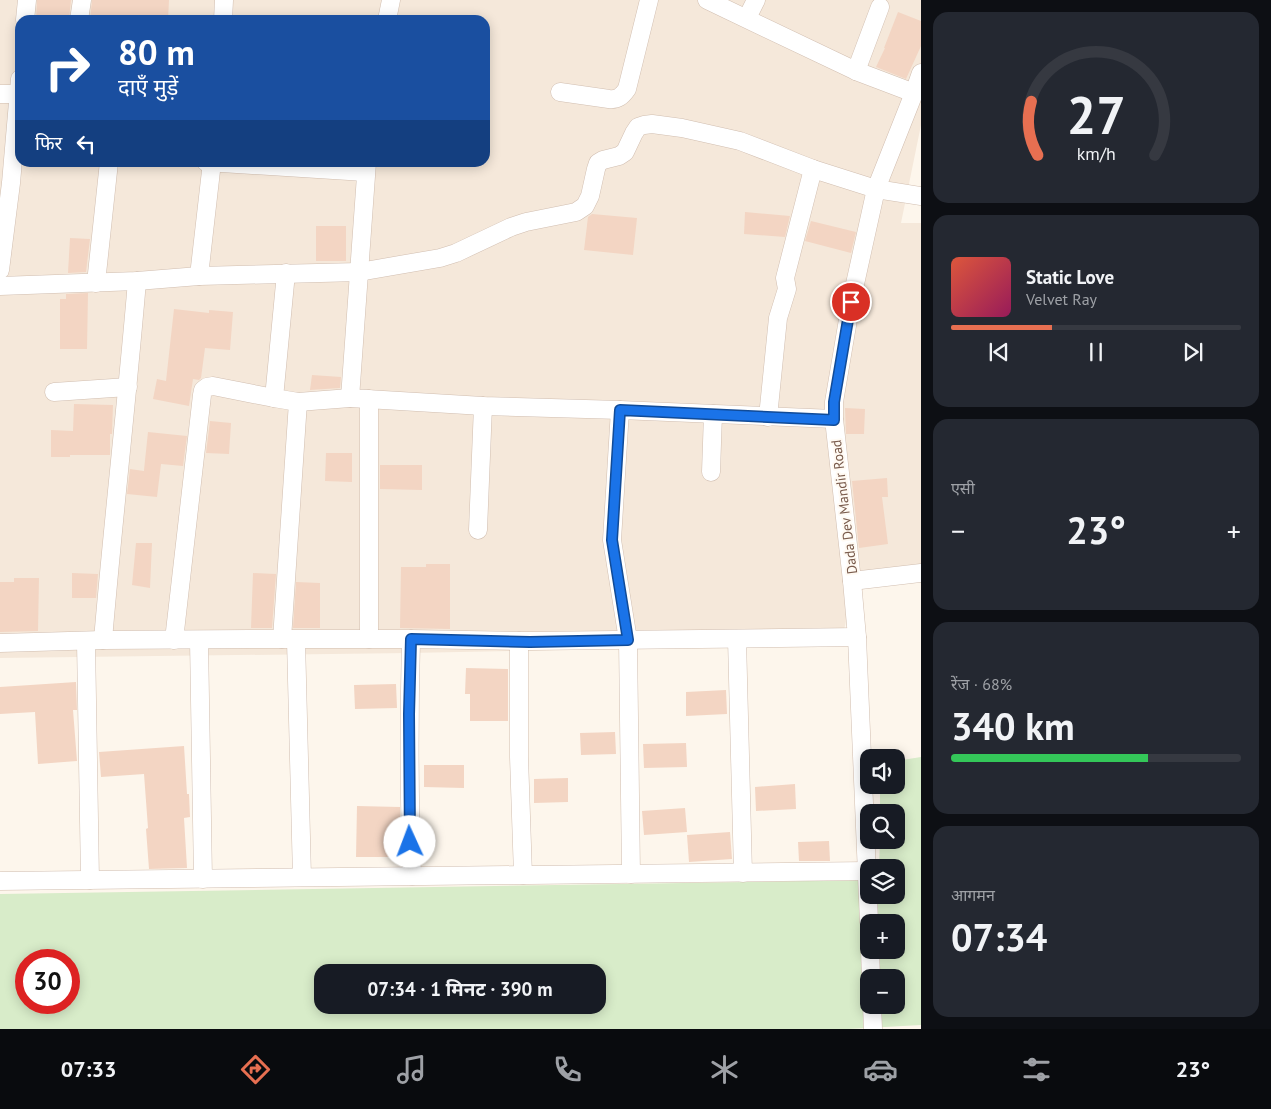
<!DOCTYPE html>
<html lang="hi">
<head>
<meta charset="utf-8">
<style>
	body { margin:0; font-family:"PT Sans","Noto Sans Devanagari",sans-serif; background:#242831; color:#f1f3f6; height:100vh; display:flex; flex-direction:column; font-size:19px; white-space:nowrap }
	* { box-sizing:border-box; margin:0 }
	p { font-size:16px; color:#9ea1a6 }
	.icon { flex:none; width:28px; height:28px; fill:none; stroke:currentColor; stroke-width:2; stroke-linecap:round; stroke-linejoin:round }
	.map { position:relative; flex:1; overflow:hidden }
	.side { display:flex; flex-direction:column; gap:12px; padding:12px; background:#0d0f14; width:350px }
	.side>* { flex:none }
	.guide { position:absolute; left:15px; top:15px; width:475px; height:152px; border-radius:15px; box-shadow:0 2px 12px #0003; background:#1a4fa0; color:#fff; overflow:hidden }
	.fabs { position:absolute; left:860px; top:749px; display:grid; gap:10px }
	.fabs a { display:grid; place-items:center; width:45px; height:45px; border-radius:10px; background:#171b24; box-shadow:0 2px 12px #0003; font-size:25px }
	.speed { position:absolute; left:15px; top:949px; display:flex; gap:10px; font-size:25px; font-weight:700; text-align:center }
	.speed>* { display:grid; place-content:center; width:65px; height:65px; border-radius:50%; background:#171b24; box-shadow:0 2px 12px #0003; line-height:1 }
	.speed .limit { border:8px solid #d22; background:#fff; color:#111 }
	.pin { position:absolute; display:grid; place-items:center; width:42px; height:42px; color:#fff; margin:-21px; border:2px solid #fff; border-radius:50%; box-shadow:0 1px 5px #0007 }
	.me { position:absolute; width:55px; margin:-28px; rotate:358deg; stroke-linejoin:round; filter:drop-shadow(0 0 4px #0008) }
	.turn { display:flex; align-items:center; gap:18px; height:105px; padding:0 20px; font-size:22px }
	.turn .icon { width:65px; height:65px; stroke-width:2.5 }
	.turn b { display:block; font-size:35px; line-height:42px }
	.then { display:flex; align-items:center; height:48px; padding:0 20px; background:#0003; gap:10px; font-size:19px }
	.big { font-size:38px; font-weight:700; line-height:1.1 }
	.side .widget { flex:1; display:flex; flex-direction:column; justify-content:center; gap:8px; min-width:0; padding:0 18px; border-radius:15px; background:#242831 }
	.side .dial { align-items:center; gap:0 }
	.dial svg { height:130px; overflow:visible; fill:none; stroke:#363941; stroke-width:7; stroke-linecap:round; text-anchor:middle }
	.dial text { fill:#f1f3f6; stroke:none }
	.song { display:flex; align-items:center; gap:15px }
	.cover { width:60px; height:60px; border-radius:8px; background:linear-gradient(135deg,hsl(10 70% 55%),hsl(330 70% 35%)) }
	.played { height:5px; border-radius:2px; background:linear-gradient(90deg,#e76f51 35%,#363941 35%) }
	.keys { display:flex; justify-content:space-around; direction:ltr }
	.heat { display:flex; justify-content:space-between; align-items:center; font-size:28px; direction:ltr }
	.charge { height:8px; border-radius:4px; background:linear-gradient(90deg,#34c759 68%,#363941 0) }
	.trip { position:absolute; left:314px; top:964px; width:292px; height:50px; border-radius:15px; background:#171b24; box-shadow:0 2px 12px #0003; font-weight:700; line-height:50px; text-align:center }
	.dock { display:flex; height:80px; justify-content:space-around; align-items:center; background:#090b0e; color:#9ea1a6 }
	.dock .icon { width:35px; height:35px }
	.dock .active { color:#e76f51 }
	.dock b { font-size:22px; color:#f1f3f6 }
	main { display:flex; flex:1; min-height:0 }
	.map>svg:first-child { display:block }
	.residential { fill:#f5e8da; fill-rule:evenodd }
	.green { fill:#d8ecc9; fill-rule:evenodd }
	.building { fill:#f3d5c3 }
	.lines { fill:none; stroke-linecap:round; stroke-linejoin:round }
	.street-casing { stroke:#d1beb0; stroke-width:19 }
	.street { stroke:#fff; stroke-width:18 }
	.route-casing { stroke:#114b97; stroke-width:12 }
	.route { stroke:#1a73e8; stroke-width:9 }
	.labels { text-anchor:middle; stroke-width:4; stroke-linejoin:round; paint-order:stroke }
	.street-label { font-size:14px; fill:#7a5c4d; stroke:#fffaf3 }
</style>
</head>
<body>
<main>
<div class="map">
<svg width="921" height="1029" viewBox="0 0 921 1029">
	<rect width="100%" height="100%" fill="#fdf6ec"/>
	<path class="residential" d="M0,0h921v125l-20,98h20v345l-64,3 -16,73 -432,9 -409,5zM20,20h465v142h-465z"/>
	<path class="green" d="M921,757v268l-72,4h-849v-135l869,-14v15h27v-27l-17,-1 1,-27h16v-28h-16v-27h16v-24zM869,922h27v28h-27zM26,960h43v42h-43zM322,972h276v33h-276zM869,978h27v27h-27z"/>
	<g class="building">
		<path d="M37,0h34l-2,20h-33z"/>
		<path d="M92,0h77l-1,20h-78z"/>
		<path d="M898,12l23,9v25l-15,33 -30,-12 9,-19h-1z"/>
		<path d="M745,212l45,4 -5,21 -41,-3z"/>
		<path d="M592,214l45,4 -4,37 -49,-5 4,-33z"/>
		<path d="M811,221l45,11 -5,21 -46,-12z"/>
		<rect x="316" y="226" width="30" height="35"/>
		<path d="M70,238l20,1 -4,33 -18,1z"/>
		<path d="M88,293l-1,56h-27v-50h6v-5z"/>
		<path d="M174,309l35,4v-3l24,2 -3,38 -25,-2 -4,30 -2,2 -6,-1 -4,27 -36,-7 4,-20 9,2z"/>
		<path d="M312,375l29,2 -1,11 -30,2z"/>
		<path d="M74,404l39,1 -1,28v1h-2v21h-40v2h-19v-27l22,1z"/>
		<path d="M845,408l20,1 -1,25h-18z"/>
		<path d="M210,421l21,2 -2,31 -23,-1z"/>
		<path d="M148,432l39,4 -4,30 -22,-2 -4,33 -30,-3 3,-25 14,2v-1z"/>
		<path d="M326,453h26v29l-27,-1z"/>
		<path d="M380,465h42v25l-42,-1z"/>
		<path d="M887,478l1,19h-6l6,47 -29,4 -7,-67z"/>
		<path d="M136,543h16l-2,45 -18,-3z"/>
		<path d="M426,564h24v65l-50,-1 1,-61h25z"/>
		<path d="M72,573l26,1 -2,24h-24z"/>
		<path d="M253,573l23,1 -4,54h-21z"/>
		<path d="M14,578h25l-1,53 -38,1v-50h14z"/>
		<path d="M296,582l24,1v45h-27z"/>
		<path d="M466,668l42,1v52h-38v-27h-5z"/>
		<path d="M76,682l1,28h-4l4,51 -39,3 -3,-52 -35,2v-27z"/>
		<path d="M396,684l1,24 -42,1 -1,-24z"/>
		<path d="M726,690l1,24 -41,2v-24z"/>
		<path d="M615,732l1,22 -35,1 -1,-22z"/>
		<path d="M686,743l1,24 -43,1 -1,-24z"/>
		<path d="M184,746l3,48h2l1,23 -6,1 3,50 -38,1 -3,-40 2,-1 -4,-54 -43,3 -2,-25z"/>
		<path d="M424,765h40v23l-40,-1z"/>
		<path d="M568,778v24l-34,1v-24z"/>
		<path d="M795,784l1,25 -40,2 -1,-24z"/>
		<path d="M357,806l43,1v50h-44z"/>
		<path d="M685,808l2,24 -43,3 -2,-24z"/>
		<path d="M730,832l2,27 -43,3 -2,-27z"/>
		<path d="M829,841l1,20h-31l-1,-19z"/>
	</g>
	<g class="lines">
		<defs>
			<g id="street">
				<path d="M707,0l149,71 58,22"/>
				<path d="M747,18l9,-18"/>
				<path d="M25,20l2,-20"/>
				<path d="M79,20l3,-20"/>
				<path d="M223,20l1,-20"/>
				<path d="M387,20l4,-20"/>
				<path d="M856,71l24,-64"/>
				<path d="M560,92l49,7c9,1 13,-3 18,-10l22,-89"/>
				<path d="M0,94h20"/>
				<path d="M206,162l159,10"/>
				<path d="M367,162l-17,236 133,8 137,4 214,9"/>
				<path d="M0,270l11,-87 9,-104"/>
				<path d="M199,276l13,-114"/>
				<path d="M96,283l13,-121"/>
				<path d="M0,286l137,-5 62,-5 160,-4 81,-14 16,-5 55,-26 15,-5 50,-10 9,-6 5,-10 6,-27 2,-6 5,-3 16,-4 6,-4 9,-19 4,-6 6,-2 8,-1 30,4 58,13 73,28 63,20 45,7"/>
				<path d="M54,392l74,-5"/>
				<path d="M369,399v240"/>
				<path d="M298,402l52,-4"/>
				<path d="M620,410l-8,130 16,100 3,234"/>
				<path d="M768,417l10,-99 9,-29 -2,-11 28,-109"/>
				<path d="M711,472l2,-58"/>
				<path d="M478,530l5,-124"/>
				<path d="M852,581l69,-8"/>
				<path d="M282,639l16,-237 -24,-4 12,-125"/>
				<path d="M411,639c-2,79 -2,158 1,237"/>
				<path d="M737,639l6,234"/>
				<path d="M103,640c10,-119 24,-239 34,-359"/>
				<path d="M174,640l28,-245 1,-5 4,-3 6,-1 61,12"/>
				<path d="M199,640l4,239"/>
				<path d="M296,640l6,237"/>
				<path d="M86,641l4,239"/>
				<path d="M519,641v116l4,118"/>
				<path d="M0,643l103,-3 147,-1h161l119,2 327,-4"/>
				<path d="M0,881l867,-10"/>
				<path d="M869,922l-12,-285 -5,-56 -18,-162v-17l17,-100 25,-113 38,-96 7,-20"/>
				<path d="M870,950l1,28"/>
				<path d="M872,1005l1,24"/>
			</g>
		</defs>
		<use href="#street" class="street-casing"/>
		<use href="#street" class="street"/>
	</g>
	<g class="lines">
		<defs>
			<path id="route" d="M410,842l-1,-128 2,-75 119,3 98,-2 -16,-100 8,-130 214,10v-18l17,-100"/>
		</defs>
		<use href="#route" class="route-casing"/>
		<use href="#route" class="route"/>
	</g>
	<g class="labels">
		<g class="street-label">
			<text transform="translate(844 507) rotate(-97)" y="5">Dada Dev Mandir Road</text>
		</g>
	</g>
</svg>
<div class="fabs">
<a><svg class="icon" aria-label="sound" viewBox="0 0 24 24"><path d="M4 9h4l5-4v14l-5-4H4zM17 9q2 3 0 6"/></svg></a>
<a><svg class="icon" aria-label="search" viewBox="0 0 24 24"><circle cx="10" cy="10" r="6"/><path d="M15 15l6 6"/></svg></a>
<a><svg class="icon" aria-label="layers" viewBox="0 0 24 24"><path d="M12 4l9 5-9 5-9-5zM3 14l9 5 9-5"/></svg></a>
<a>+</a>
<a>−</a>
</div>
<div class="speed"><div class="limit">30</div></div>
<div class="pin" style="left:851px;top:302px;background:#d93025"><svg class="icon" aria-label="arrive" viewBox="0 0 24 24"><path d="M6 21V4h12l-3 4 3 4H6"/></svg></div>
<svg class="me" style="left:410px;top:842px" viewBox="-20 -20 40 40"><circle r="19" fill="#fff"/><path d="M0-13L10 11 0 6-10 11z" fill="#1a73e8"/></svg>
<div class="trip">07:34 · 1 मिनट · 390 m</div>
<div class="guide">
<div class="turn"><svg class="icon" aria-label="right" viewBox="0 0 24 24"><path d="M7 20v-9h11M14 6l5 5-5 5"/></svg><div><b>80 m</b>दाएँ मुड़ें</div></div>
<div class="then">फिर<svg class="icon" aria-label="left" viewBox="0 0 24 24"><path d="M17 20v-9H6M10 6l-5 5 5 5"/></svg></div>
</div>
</div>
<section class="side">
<div class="widget dial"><svg viewBox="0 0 100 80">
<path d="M14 69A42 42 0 1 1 86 69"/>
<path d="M14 69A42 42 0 0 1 10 36" stroke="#e76f51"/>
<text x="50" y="56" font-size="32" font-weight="700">27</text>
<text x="50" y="72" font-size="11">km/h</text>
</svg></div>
<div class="widget">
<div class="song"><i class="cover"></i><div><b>Static Love</b><p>Velvet Ray</p></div></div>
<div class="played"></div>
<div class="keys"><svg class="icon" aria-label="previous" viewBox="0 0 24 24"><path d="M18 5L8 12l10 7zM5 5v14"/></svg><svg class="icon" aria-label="pause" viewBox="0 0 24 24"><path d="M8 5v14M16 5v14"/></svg><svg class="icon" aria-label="next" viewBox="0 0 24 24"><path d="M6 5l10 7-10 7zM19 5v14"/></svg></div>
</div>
<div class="widget"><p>एसी</p>
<div class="heat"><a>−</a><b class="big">23°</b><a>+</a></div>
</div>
<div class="widget"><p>रेंज · 68%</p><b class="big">340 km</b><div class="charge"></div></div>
<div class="widget"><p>आगमन</p><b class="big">07:34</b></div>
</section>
</main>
<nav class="dock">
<b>07:33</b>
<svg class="icon active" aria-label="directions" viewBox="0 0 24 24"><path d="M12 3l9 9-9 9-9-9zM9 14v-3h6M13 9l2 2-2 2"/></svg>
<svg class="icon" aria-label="music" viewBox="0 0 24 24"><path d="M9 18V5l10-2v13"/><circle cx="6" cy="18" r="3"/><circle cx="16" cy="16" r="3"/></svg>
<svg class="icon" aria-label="phone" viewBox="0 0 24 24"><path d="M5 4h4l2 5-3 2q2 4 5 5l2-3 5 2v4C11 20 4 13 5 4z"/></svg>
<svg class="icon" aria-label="climate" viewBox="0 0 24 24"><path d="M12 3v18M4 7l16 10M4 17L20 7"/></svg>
<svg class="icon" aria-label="car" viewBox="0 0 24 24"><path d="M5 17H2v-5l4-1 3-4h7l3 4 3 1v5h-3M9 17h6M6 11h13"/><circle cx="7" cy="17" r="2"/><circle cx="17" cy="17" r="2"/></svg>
<svg class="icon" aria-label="filters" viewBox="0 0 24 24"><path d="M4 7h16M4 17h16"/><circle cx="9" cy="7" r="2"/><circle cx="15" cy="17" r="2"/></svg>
<b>23°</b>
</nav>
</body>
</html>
